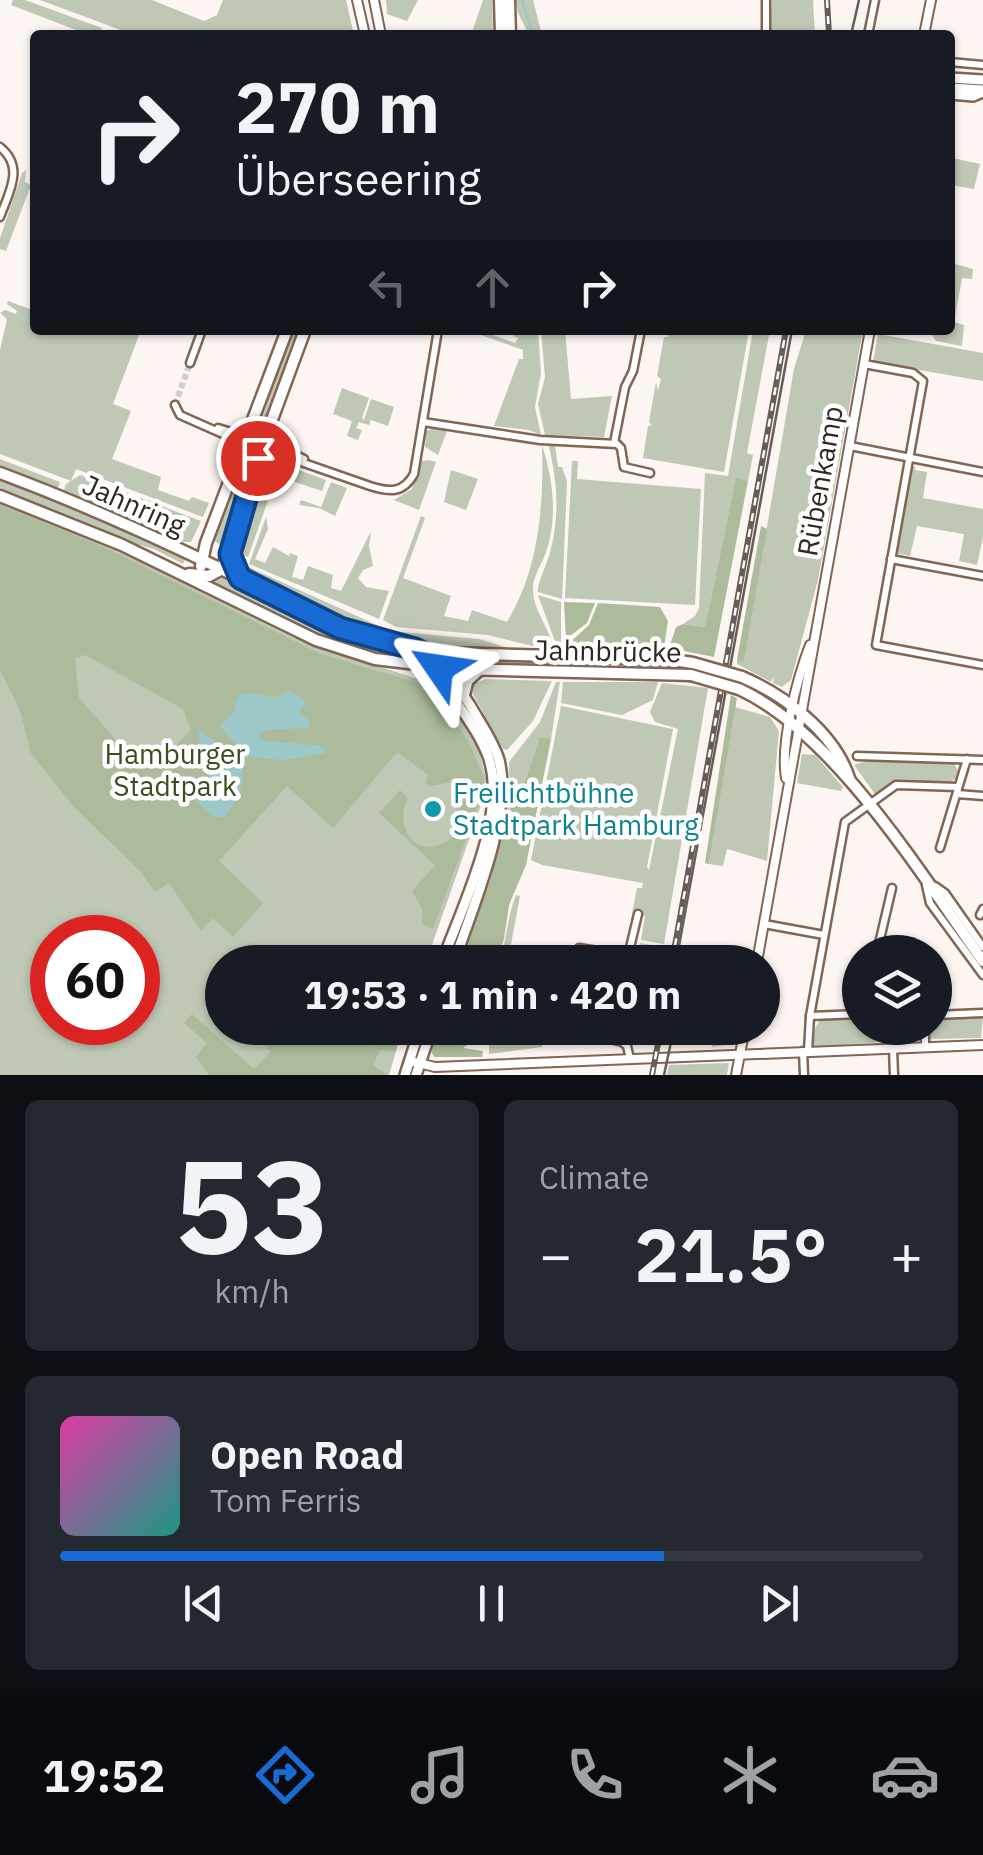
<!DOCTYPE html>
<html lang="en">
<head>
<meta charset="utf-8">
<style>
	body { margin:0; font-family:"IBM Plex Sans",sans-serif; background:#242831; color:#f1f3f6; height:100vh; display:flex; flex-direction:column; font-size:38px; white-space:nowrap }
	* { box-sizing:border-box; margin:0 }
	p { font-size:32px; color:#9ea1a6 }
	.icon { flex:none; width:55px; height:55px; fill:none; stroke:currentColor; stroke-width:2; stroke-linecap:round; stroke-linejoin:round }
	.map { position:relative; height:1075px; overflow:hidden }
	.sheet { display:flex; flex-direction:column; gap:25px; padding:25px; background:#0d0f14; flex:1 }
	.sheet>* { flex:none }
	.banner { position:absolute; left:30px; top:30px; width:925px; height:305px; border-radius:10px; box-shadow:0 2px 8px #0004; background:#171b24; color:#f1f3f6; overflow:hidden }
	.controls { position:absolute; left:842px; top:935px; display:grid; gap:20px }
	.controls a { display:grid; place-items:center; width:110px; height:110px; border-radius:50%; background:#171b24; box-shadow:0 2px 8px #0004; font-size:50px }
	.speed { position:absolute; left:30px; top:915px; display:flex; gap:20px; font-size:50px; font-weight:700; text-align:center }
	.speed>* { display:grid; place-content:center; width:130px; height:130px; border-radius:50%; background:#171b24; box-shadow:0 2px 8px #0004; line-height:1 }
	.speed .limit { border:15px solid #d22; background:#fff; color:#111 }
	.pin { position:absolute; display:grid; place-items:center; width:85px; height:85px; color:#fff; margin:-42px; border:5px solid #fff; border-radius:50%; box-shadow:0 2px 10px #0007 }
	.me { position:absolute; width:110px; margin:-55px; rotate:302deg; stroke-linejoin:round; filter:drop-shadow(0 0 8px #0008) }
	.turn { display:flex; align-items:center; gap:35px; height:210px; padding:0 40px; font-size:45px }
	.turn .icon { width:130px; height:130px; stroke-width:2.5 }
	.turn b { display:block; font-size:70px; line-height:85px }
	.lanes { display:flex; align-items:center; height:95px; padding:0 40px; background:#0003; justify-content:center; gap:50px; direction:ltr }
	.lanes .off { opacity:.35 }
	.big { font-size:75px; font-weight:800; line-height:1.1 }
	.sheet .widget { flex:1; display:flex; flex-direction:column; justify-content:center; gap:15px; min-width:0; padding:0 35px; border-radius:15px; background:#242831 }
	.sheet .dial { align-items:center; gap:0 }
	.dial b { font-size:130px; line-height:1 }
	.song { display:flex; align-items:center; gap:30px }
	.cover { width:120px; height:120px; border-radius:15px; background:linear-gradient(135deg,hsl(320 70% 55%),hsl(170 70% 35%)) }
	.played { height:10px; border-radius:5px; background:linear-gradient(90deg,#186ad5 70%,#363941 70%) }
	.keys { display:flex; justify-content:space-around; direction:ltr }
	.heat { display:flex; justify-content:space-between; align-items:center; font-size:55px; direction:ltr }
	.sheet .tiles { flex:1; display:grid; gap:25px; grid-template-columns:1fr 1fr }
	.widget:last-child { grid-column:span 2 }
	.trip { position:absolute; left:205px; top:945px; width:575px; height:100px; border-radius:50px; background:#171b24; box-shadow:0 2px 8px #0004; font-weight:800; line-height:100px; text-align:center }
	.menu { display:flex; height:160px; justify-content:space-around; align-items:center; background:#090b0e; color:#9ea1a6 }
	.menu .icon { width:70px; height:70px }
	.menu .selected { color:#186ad5 }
	.menu b { font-size:45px; color:#f1f3f6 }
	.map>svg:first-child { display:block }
	.green { fill:#bec8b5; fill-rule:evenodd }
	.forest { fill:#acbb9c; fill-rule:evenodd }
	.water { fill:#9cc8ca }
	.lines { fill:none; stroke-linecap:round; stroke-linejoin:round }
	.stream { stroke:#9cc8ca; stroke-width:2.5 }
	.minor-tunnel { stroke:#d4ccc7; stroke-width:6; stroke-dasharray:6 3; stroke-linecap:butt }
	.minor-casing { stroke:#836553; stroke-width:11 }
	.tertiary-casing { stroke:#836553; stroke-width:12 }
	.secondary-casing { stroke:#836553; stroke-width:14 }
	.primary-casing { stroke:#836553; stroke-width:15 }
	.minor { stroke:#fff; stroke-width:6 }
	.tertiary { stroke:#fff; stroke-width:8 }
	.secondary { stroke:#fff; stroke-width:9 }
	.primary { stroke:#fff; stroke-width:10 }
	.tram { stroke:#685d56; stroke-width:2.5 }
	.rail-casing { stroke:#685d56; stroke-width:6 }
	.rail { stroke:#fff; stroke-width:2.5; stroke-dasharray:8; stroke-linecap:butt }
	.primary-bridge-casing { stroke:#836553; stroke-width:15; stroke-linecap:butt }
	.primary-bridge { stroke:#fff; stroke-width:10 }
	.route-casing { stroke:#10458a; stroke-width:25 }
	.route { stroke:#186ad5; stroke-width:18 }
	.culture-dot { fill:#0f9aa8; stroke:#fff; stroke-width:4 }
	.labels { text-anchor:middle; stroke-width:9; stroke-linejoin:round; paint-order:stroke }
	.street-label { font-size:28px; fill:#32261e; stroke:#fff }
	.park-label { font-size:28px; fill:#394e1f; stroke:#fff }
	.culture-label { font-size:28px; fill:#0d838f; stroke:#fff; text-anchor:start }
</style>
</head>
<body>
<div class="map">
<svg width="983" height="1075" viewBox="0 0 983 1075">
	<rect width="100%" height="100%" fill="#fcf5f1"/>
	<g class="green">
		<path d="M13,0h12l77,28 -3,7h-10l-78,-30z"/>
		<path d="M40,0h112l52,21 13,-6 6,-15h123l8,35h-220z"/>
		<path d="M386,0h32l-11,21 -20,-7z"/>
		<path d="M483,0h9l1,35h-22z"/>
		<path d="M516,0h17l9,35h-13l-11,-22z"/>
		<path d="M772,0h41l2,35h-45z"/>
		<path d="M953,158l27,6 -6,25 -24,-4v-25z"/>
		<path d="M26,170l-1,12 6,3 -25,66 -6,-2v-11l22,-65z"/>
		<path d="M955,264l18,5 -1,10 -10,-1 -8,44 10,3 -2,21 -26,-5 -5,-8v-3h19v-60h4z"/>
		<path d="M8,301l27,10v19h106l-28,74 18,7 -19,48 49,18 -3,13 31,11 3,-4 17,6 -6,14 -127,-48 -5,12 -71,-27v-104l7,-31 -7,-6 5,-3 11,4 1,-3 -10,-7z"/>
		<path d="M292,330h8l-35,97 -5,-2z"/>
		<path d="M467,330h13l35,13 3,-5 -5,-2 2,-6h23l3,43 -6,34 6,28 -12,-5 -35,-4 25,-67h4v-9z"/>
		<path d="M541,330h24l6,69 41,-3 -8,41 -59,-2 -7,-31 7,-27z"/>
		<path d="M665,330h84l-25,142 -81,-14 5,-32 4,-1 -3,-3 7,-40 2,9 3,-12 -4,-3 7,-39h4l1,-4z"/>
		<path d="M753,330h17l-23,123 6,2 -5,26 -12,-2 -31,148 -22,-3 12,-8 4,-8 6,-135 23,3z"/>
		<path d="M806,330h57l-45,250 -27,100 -9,7 -9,-4 1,-6 -3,5 -34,-18v-4l7,1 50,-292z"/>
		<path d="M878,334l105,19v28l-110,-19z"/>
		<path d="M342,388l27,10 -7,20 2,2 7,-21 23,8 -6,19 -17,-6 -2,5 -10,-3 -3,6 6,2 -4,10 -11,-4 5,-15 -19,-7z"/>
		<path d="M442,426l5,5 -9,24 -13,-8 1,-16z"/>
		<path d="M548,443l7,2 3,22h4l5,14 -5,118 -24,-7v-4c3,-14 10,-26 13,-39 9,-37 6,-70 -3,-106z"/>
		<path d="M542,445c11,34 16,72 4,107 -4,12 -13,24 -13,36 -1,20 16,39 20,59l-21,-1 -44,-11 -92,-8 -13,-7 38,-104 4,2 -22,60 48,18 -7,20 24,5 4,-11 35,12c32,-53 37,-117 35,-177z"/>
		<path d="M0,459l60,23 -2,6 -58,-22z"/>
		<path d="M245,459l5,1 -24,88 -12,-7z"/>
		<path d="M429,460l7,2 -17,48 -25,-10 18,-11 10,-28z"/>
		<path d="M572,461h6l-1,18 124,10 -6,116 -130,-7z"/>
		<path d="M266,463l10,3 -2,8 3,1 -29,82 -13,-6 25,-84z"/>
		<path d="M285,465l41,15 -4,11 -33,-11 -12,8z"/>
		<path d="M915,466v4l12,2 -4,26 60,11v28l-6,28 -18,-4 5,-27 -47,-8 -7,30 -15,-3 13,-83z"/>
		<path d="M451,470l27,9 -12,31 -22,-8z"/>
		<path d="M80,475l121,46 -10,21h-9l-118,-52 2,-6z"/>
		<path d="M0,477l186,79 -3,8 -29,-15 -36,-10 -118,-47z"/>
		<path d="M331,482l16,6 -12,28 -16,-8 -20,-3 2,-5 20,7z"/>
		<path d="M0,503l138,57 154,77 143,48 10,9 34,56 7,28 -1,16 -59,168h-204v66h181l-14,47h-389zM52,938h86v84h-86z"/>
		<path d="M266,517l2,12 -13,30 10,4 8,-16 16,9 1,-3 8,3 -6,21 11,3 5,-14 25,9 -2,13 10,3 30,-60 -2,15 4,20 -10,4 -5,8 8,9 23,4 -10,28 -130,-55z"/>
		<path d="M242,564l137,62 11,6v4l-53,-16 -92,-50z"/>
		<path d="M223,574l125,61 88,28 -53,-7 -59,-18 -105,-51 -6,-6z"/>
		<path d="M538,595l23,7v45h-4z"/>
		<path d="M401,632l78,7 33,10 -64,-2 -53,-10z"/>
		<path d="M562,661c80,2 145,-2 217,41l-52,-23 -35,-8 -234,-5 -3,-4z"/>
		<path d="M485,679l67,2 -19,40 -26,29 -4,-1 -30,-55 1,-10z"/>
		<path d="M556,682h4l-9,57 -11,-1 -17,49 -17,29 4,-22 -1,-32 31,-40z"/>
		<path d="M563,682h95l-5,18 -31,15 -61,-12z"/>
		<path d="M662,683l46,5 -44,256 -23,-4 4,-24 -13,-2 5,-26h5l1,-5 -101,-18 -11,-5 30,-154 112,23 -26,138 2,3 29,-141 -23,-7 -5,-10z"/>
		<path d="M735,707l35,10 9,14 -12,130 -40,-12 -4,17 -14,-2z"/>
		<path d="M802,754l13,1 28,32 -2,4 -44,-8z"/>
		<path d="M873,759l81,4 4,8 -2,7 -7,5 -52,-3 -22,14 -21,-29z"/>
		<path d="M516,895l4,1 -11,59 34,7h-44c8,-22 8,-45 17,-67z"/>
		<path d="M640,943l23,4 -2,15 -24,-1z"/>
		<path d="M983,1015l-2,23 -52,1v-11h6v-12z"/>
		<path d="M860,1016v12h61v11l-107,8v-17l7,-12z"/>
		<path d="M489,1028h10l1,14h42v5l-53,7z"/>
		<path d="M715,1028h22l-5,16 -20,3z"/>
		<path d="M729,1063l-2,12h-60l2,-10z"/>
	</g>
	<g class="forest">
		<path d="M736,478l12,3 -34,176 -45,-9 7,-21 7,-3 22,3z"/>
		<path d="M0,505l104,42 217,107 100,30 15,10 34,50 14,34 -5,25 -46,126 -11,-5v-15l-10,-18 23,-26 -56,-52 21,-23 8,8c-13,22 1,57 31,47 11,-3 18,-13 25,-21l-9,-10 9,-19 -4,-8 -7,-5 -23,4 -5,-4 3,-7 -31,-23 -64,76 -46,-42 -68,75 44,42 -30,34 -20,-19 -12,13 -32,-48 -14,9 -14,-20 -68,-66 -43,-54 -9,-39 -21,-43zM85,655l98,54 8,21 -23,23 -26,3 -25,-15 -38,-43 -4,-40zM262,697h18l20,11 1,6 7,5 -43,11 -6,4 1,7 59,5 -34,14 -37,-4 -6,8c3,23 -5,34 -18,53l-11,-1 -19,-24 16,-14 -7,-10 -5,-39 38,30 5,-8 -21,-26 14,-12 2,-11z"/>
		<path d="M761,526l6,3 -23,133 -7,-2z"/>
		<path d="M564,602l31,1 -8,20 -21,16z"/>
		<path d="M598,603l62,4 8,14 -4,26 -8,-1 -1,3 -90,-2 24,-22z"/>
		<path d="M731,695l6,3 -28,166 -4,-1z"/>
		<path d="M540,737l11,2 -25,126 -17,40 -5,34 -8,23h-35l29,-81 16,-65 17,-29z"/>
		<path d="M192,1014l62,55 17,-18 -22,-17 -3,-6h98l31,18 17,-18 9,6 -6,18 -15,-2 -7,15 15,10h-179l-13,-18 11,-14 -23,-20z"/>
		<path d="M439,1028h42l-5,11 -13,9 20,3 -1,6h-48l-3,-6z"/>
	</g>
	<path class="water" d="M288,691l16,8 2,6 -6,3 1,6 8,5v9l-44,2 -6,4 1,6 60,6 6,7 -41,7 -37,-4 -6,8c2,23 -4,35 -18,53l-11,-1 -20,-18 1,-6 16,-15 -7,-9 -5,-39 38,29 5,-7 -21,-26 14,-12 4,-17 15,-3 22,5z"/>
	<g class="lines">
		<path class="stream" d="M522,0l11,35"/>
		<path class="minor-tunnel" d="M175,405l15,-42"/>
		<defs>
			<g id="minor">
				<path d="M766,35v-35"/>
				<path d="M868,35l7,-35"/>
				<path d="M950,62l33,3"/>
				<path d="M0,147c25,20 9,45 0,70"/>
				<path d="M190,363l12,-33"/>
				<path d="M864,364l49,9 10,8 -47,264 107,20"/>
				<path d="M175,405l5,10 52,23 138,48c19,6 33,8 44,-12l24,-144"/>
				<path d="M423,422l117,18 77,4 4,4 3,19 26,6"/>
				<path d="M218,428l59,18 27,13"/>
				<path d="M614,443l11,-56 8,-16 8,-41"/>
				<path d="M850,446l133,26"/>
				<path d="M891,559l92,17"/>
				<path d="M857,756l126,4"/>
				<path d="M957,794l26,2"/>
				<path d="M940,848l27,-89"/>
				<path d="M926,885l4,18 53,72"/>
				<path d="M935,886l10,7 38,54"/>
				<path d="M980,915l3,-6"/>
				<path d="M764,924l60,11"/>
				<path d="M877,952l15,-64"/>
				<path d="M576,962l3,-14 49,8 10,-42"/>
				<path d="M935,1015l48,-2"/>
				<path d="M810,1016l50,-2"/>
				<path d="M567,1028l55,14 5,4 3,13"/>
				<path d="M925,1028v19"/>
				<path d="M893,1048l1,27"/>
				<path d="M803,1051l1,24"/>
				<path d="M808,1051l2,-35 35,-194 51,-37 62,2"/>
			</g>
			<g id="tertiary">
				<path d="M357,0l8,35"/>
				<path d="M374,0l7,35"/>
				<path d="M924,35l7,-35"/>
				<path d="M786,778c-6,-35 11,-99 24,-133"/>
				<path d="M757,962l113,-632"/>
				<path d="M410,1061l25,6 548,-22"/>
				<path d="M736,1075l9,-47"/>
			</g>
			<g id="secondary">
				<path d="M950,78l33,2"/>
				<path d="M950,88l32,2"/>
				<path d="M950,94l23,2 10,-4"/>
				<path d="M417,650c25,12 38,33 53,55 10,18 23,35 29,55 14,53 -27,150 -45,202"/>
				<path d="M440,663v14c15,26 37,50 48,79 21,57 -26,151 -46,206"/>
				<path d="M464,697l4,-16 12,-11"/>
				<path d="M405,1075l15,-47"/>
				<path d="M416,1075l16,-47"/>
			</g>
			<g id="primary">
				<path d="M500,0l1,35"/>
				<path d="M509,0l1,35"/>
				<path d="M0,473c75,28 147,60 219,95 78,38 141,75 229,85l218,6 27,4"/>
				<path d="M0,496l122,49 194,95 59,19 83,10 233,6"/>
				<path d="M201,566l5,-23 81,-213"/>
				<path d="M189,574l20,2 13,-7 34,-106 49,-133"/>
				<path d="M742,677c42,18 92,55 107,101"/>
				<path d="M739,689c96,44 183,187 244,272"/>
			</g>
		</defs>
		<use href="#minor" class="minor-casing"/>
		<use href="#tertiary" class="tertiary-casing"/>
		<use href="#secondary" class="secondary-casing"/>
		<use href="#primary" class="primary-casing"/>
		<use href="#minor" class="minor"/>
		<use href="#tertiary" class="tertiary"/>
		<use href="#secondary" class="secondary"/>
		<use href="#primary" class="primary"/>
		<g class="tram">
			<path d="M851,35l8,-35"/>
			<path d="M676,962l116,-632"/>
			<path d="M664,1075l10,-47"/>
		</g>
		<defs>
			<g id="rail">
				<path d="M827,0l2,35"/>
				<path d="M672,962l114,-632"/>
				<path d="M652,1075l9,-47"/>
			</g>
		</defs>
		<use href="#rail" class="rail-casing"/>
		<use href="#rail" class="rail"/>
		<defs>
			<g id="primary-bridge">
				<path d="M693,663l49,14"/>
				<path d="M691,675l48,14"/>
			</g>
		</defs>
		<use href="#primary-bridge" class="primary-bridge-casing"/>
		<use href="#primary-bridge" class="primary-bridge"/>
	</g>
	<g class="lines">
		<defs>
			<path id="route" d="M258,458l-28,96 10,24 100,50 75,21 21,11 8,8h-5"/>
		</defs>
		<use href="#route" class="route-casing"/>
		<use href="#route" class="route"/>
	</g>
	<circle class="culture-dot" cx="433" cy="809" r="10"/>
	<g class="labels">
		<g class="street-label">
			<text transform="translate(820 481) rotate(-80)" y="10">Rübenkamp</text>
			<text transform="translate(134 505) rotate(24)" y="10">Jahnring</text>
			<text transform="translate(608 651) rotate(1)" y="10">Jahnbrücke</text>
		</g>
		<g class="park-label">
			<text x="175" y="764">Hamburger<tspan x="175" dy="32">Stadtpark</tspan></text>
		</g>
		<g class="culture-label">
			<text x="453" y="803">Freilichtbühne<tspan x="453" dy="32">Stadtpark Hamburg</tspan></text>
		</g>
	</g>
</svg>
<div class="controls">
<a><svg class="icon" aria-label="layers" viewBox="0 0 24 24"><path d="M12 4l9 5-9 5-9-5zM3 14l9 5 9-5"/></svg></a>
</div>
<div class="speed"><div class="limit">60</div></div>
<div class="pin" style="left:258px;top:458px;background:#d93025"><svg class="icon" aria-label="arrive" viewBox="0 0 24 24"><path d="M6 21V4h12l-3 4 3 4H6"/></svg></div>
<svg class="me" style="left:439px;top:668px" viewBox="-20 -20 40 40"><path d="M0-17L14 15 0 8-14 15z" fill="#186ad5" stroke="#fff" stroke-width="4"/></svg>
<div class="trip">19:53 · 1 min · 420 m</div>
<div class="banner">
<div class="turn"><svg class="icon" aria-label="right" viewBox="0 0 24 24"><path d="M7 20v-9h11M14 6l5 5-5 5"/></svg><div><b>270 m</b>Überseering</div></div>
<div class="lanes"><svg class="icon off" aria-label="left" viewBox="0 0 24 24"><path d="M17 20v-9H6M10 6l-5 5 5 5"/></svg><svg class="icon off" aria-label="ahead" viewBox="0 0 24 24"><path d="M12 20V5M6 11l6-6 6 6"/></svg><svg class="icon" aria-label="right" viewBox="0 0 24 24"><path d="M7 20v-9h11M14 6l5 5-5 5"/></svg></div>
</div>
</div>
<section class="sheet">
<div class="tiles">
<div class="widget dial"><b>53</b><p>km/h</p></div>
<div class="widget"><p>Climate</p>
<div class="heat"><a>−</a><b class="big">21.5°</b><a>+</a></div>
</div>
<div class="widget">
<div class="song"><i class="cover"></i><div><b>Open Road</b><p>Tom Ferris</p></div></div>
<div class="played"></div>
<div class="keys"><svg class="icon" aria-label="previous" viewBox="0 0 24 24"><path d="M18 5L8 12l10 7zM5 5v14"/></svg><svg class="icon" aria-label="pause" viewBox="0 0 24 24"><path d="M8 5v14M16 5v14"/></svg><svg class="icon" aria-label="next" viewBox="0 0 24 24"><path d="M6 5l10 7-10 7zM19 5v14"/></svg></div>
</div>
</div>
</section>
<nav class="menu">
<b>19:52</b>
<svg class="icon selected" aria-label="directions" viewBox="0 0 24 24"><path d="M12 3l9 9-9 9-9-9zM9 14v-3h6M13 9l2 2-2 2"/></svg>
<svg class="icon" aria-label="music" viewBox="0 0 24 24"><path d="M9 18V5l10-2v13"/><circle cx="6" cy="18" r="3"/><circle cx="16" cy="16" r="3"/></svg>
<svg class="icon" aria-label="phone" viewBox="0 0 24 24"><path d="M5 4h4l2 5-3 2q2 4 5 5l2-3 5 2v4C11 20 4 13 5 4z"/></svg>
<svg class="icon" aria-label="climate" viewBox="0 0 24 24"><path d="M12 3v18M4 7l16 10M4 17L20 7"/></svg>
<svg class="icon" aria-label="car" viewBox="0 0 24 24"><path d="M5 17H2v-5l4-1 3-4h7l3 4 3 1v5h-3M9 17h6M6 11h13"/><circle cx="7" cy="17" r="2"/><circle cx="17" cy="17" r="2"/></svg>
</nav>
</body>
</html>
